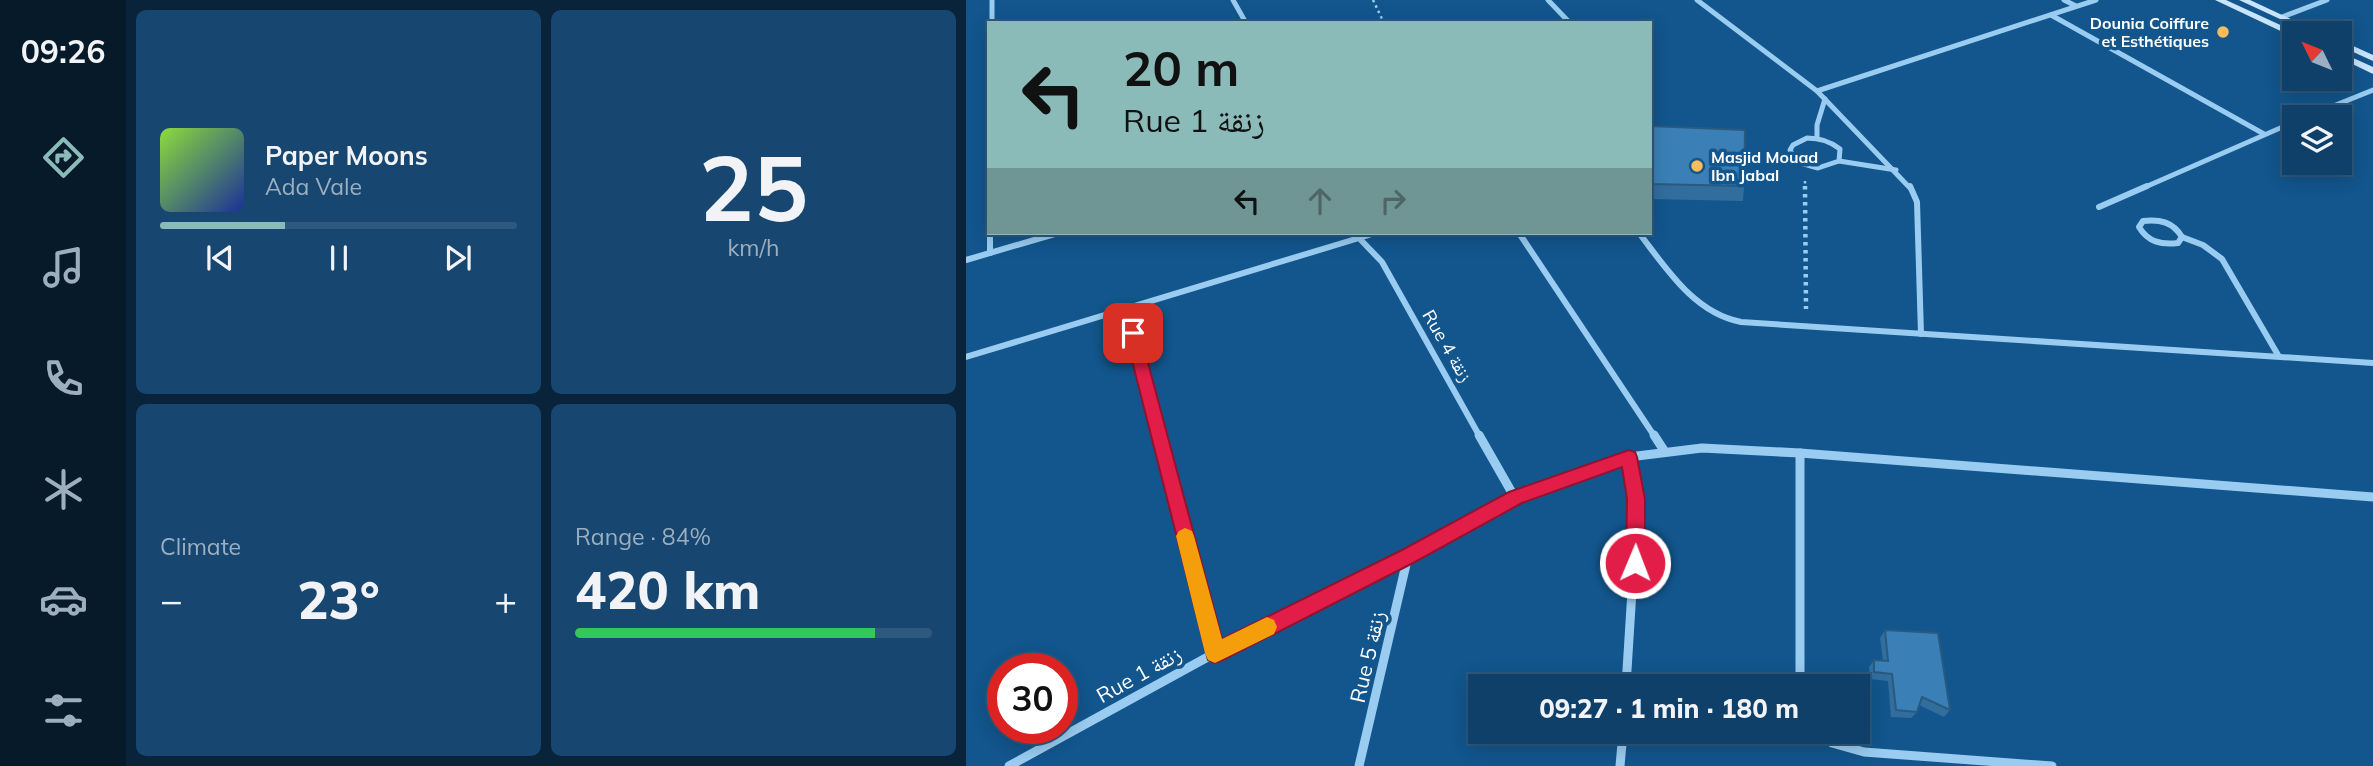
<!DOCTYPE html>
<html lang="en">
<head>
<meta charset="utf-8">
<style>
	body { margin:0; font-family:Mulish,"Noto Naskh Arabic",sans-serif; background:#174770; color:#f1f3f6; height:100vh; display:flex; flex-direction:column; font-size:26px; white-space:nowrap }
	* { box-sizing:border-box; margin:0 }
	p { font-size:23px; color:#9bafc1 }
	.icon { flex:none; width:38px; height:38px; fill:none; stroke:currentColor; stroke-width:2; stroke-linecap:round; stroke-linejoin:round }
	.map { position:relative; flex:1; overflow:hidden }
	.panel { display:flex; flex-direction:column; gap:10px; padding:10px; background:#08233a; width:840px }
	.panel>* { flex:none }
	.banner { position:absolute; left:21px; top:21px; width:665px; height:214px; border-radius:0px; box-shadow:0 4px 18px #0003,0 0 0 2px #2e597e; background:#8bbbb9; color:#111; overflow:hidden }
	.needle { width:46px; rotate:313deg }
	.controls { position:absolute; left:1316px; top:21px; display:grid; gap:14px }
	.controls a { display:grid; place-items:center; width:70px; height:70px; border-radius:0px; background:#0e406a; box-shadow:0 4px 18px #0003,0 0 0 2px #2e597e; font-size:35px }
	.speed { position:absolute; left:21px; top:653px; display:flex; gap:14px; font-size:35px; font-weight:700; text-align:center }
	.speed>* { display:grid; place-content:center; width:91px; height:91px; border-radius:50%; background:#0e406a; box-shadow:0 4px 18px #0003,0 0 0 2px #2e597e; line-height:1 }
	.speed .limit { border:10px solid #d22; background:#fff; color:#111 }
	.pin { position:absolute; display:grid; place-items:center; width:60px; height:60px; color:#fff; margin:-30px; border-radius:14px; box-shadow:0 4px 10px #0006 }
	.me { position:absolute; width:77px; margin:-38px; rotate:1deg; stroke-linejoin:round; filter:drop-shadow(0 0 5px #0008) }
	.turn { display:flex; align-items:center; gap:24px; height:147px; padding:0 21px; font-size:32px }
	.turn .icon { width:91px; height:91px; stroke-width:2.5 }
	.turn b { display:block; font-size:49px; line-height:60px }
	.lanes { display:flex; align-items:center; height:66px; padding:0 21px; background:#0003; justify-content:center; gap:35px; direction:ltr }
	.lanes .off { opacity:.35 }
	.big { font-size:52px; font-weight:800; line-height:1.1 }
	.panel .card { flex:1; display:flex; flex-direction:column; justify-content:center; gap:10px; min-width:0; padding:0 24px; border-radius:10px; background:#174770 }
	.panel .dial { align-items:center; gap:0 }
	.dial b { font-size:91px; line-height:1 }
	.song { display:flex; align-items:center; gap:21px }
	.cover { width:84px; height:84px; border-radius:10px; background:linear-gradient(135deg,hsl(90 70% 55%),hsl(230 70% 35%)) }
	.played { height:7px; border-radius:4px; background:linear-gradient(90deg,#8bbbb9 35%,#2e597e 35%) }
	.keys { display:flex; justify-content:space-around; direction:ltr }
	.heat { display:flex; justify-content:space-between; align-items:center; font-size:38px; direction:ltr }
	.charge { height:10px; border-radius:5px; background:linear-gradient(90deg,#34c759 84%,#2e597e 0) }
	.panel .tiles { flex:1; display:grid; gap:10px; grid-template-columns:repeat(2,1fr) }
	.trip { position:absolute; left:502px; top:674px; width:402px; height:70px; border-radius:0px; background:#0e406a; box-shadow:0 4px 18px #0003,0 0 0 2px #2e597e; font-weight:800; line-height:70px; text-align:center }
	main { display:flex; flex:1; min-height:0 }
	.tab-bar { display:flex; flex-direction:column; width:126px; justify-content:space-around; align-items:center; background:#061a2a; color:#9bafc1 }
	.tab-bar .icon { width:49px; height:49px }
	.tab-bar .current { color:#8bbbb9 }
	.tab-bar b { font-size:32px; color:#f1f3f6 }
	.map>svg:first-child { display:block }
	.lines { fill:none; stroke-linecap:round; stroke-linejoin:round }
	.path-far1 { stroke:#9accf1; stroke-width:2.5; stroke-dasharray:2.5 3.5; stroke-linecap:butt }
	.path { stroke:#9accf1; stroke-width:4.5; stroke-dasharray:3.5 4.5; stroke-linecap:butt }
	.minor-far2 { stroke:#9accf1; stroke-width:5 }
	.minor-far1 { stroke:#9accf1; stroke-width:6 }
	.minor { stroke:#9accf1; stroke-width:9 }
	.secondary { fill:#c9e5fc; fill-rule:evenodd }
	.wall { fill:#326e9d }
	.building { fill:#3a80b6; stroke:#295a7f; stroke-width:2 }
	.route { fill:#e11d48; stroke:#92132f; stroke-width:2 }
	.slow { fill:#f59e0b }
	.poi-dot { fill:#ffbc5b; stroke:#12568d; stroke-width:2.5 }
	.labels { text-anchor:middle; stroke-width:7; stroke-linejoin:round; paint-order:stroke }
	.far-poi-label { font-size:16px; font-weight:bold; fill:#fff; stroke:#12568d; text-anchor:end }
	.street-label { font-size:18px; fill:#fff; stroke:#12568d }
	.near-street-label { font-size:21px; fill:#fff; stroke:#12568d }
</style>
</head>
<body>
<main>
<nav class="tab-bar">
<b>09:26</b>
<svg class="icon current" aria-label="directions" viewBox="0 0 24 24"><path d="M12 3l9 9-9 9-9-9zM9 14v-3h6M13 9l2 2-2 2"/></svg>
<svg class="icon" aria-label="music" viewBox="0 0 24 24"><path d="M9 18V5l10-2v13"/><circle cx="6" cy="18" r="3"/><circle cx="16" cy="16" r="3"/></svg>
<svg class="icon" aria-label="phone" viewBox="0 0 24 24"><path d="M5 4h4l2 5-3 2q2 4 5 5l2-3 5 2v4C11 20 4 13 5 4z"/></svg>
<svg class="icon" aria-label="climate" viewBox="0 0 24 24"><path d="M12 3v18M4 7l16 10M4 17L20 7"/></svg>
<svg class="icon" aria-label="car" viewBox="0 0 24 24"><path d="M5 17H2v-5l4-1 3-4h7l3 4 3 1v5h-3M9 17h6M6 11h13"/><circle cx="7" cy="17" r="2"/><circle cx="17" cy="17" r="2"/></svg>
<svg class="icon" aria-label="filters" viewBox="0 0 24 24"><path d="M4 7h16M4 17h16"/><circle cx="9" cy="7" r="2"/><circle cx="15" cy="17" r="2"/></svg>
</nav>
<section class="panel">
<div class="tiles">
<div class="card">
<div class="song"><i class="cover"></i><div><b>Paper Moons</b><p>Ada Vale</p></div></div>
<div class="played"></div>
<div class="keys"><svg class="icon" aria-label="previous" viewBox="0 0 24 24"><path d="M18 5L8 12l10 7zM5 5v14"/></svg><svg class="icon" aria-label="pause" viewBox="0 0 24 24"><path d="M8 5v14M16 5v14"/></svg><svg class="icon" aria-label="next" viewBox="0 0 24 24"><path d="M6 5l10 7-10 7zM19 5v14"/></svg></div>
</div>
<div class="card dial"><b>25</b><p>km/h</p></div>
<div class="card"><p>Climate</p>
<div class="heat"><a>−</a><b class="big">23°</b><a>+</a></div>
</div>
<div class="card"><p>Range · 84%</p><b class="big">420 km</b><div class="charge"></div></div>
</div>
</section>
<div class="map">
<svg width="1407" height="766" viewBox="0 0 1407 766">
	<rect width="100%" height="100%" fill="#12568d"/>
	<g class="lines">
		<g class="path-far1">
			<path d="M407,0l11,23"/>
			<path d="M839,181v7"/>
		</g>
		<path class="path" d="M839,186l1,123"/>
		<g class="minor-far2">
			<path d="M26,0v23"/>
			<path d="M267,0l13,23"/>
			<path d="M582,0l22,23"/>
			<path d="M731,0l120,91 93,97"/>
			<path d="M1098,0l12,6"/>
			<path d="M1085,15l213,119"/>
			<path d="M1316,17l45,-17"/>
			<path d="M851,91l279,-91"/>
			<path d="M1340,117l67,-27"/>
			<path d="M841,138c13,0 23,3 33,11l-1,12 -21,7 -21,-6 -7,-12 3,-5z"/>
			<path d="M851,138v-13l8,-26"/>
			<path d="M873,161l57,9"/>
			<path d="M1177,188l151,-66"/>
		</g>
		<g class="minor-far1">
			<path d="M944,186l7,16 4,132"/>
			<path d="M1133,207l48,-21"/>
			<path d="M1177,221c17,-2 30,1 39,16l-4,6c-17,2 -30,-1 -39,-16z"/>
			<path d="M24,233v20"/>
			<path d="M553,233l136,204"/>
			<path d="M673,233c27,35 55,80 102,89l632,41"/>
			<path d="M1216,237l21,8 19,14 56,96"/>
			<path d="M393,238l16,-5"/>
			<path d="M0,260l92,-27"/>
			<path d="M160,307l33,130"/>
			<path d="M0,357l393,-119 23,24 98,175"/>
		</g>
		<g class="minor">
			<path d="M193,435l56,218"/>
			<path d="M513,435l36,63"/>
			<path d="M688,435l11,17"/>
			<path d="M834,453v233"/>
			<path d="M660,686l9,-143 -6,-86"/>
			<path d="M853,732l13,11 32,9 188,14"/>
			<path d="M43,766l206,-113 193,-97 107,-58 114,-41 73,-9 98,5 573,44"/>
			<path d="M393,766l49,-210"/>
			<path d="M654,766l3,-34"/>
		</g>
		<g class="secondary">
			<path d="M1249,0h11l72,33h-4v4l-3,-1z"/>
			<path d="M1273,0h11l71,33h-11z"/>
			<path d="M1374,40l33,15v6l-33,-15z"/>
			<path d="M1374,52l33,15v7l-33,-16z"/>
		</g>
	</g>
	<g class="wall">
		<path d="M684,126l94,60 -1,15 -93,-2z"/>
		<path d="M919,630l65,80 -6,7 -25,-12 -2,7 -6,6 -20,-1 -3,-36 -18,-2 -1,-12 5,-7 9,1 -3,-23z"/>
	</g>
	<g class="building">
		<path d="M684,126l95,4 -1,56 -94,-2z"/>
		<path d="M919,630l53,3 12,77 -28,-13 -5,15 -21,-2 -4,-36 -18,-2v-12l14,1z"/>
	</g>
	<path class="route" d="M167,328l7,5 82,306 180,-89 107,-58 120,-42 6,2 2,5 8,42v64l-3,6 -7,2 -6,-2 -3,-6 1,-64 -5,-32 -100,36 -107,59 -192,98 -8,3 -7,-3 -83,-327z"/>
	<path class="slow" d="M219,528l7,3 2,5 28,103 45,-22 7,3 3,7 -3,7 -59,29 -7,-3 -3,-7 -29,-117 3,-5z"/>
	<g class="poi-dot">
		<circle cx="1257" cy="32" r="7"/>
		<circle cx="731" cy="166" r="7"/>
	</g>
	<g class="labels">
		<g class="far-poi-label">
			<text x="1243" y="29">Dounia Coiffure<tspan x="1243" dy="18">et Esthétiques</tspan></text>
			<text x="745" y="163" text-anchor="start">Masjid Mouad<tspan x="745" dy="18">Ibn Jabal</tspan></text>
		</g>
		<g class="street-label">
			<text transform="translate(481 346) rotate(60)" y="6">Rue 4 زنقة</text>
		</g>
		<g class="near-street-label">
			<text transform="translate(402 657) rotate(-77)" y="7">Rue 5 زنقة</text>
			<text transform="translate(173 675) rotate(-29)" y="7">Rue 1 زنقة</text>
		</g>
	</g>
</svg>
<div class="controls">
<a><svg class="needle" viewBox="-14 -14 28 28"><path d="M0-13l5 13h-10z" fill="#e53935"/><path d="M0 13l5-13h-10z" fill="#9bafc1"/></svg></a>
<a><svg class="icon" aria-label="layers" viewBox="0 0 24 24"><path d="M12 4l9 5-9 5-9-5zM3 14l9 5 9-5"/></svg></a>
</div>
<div class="speed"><div class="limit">30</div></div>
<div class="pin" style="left:167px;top:333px;background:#d93025"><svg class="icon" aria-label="arrive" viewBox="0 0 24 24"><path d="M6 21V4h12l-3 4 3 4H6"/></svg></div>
<svg class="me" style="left:669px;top:563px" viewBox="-20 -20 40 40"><circle r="17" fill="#e11d48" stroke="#fff" stroke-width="3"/><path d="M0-11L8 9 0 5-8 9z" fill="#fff"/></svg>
<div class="trip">09:27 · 1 min · 180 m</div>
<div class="banner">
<div class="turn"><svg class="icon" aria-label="left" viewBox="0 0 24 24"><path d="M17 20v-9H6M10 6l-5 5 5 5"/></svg><div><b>20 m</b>Rue 1 زنقة</div></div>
<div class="lanes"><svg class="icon" aria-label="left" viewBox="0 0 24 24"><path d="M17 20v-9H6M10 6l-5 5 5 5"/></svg><svg class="icon off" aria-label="ahead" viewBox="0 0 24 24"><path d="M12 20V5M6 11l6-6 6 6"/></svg><svg class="icon off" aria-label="right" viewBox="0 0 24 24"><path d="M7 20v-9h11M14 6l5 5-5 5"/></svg></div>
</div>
</div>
</main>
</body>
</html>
